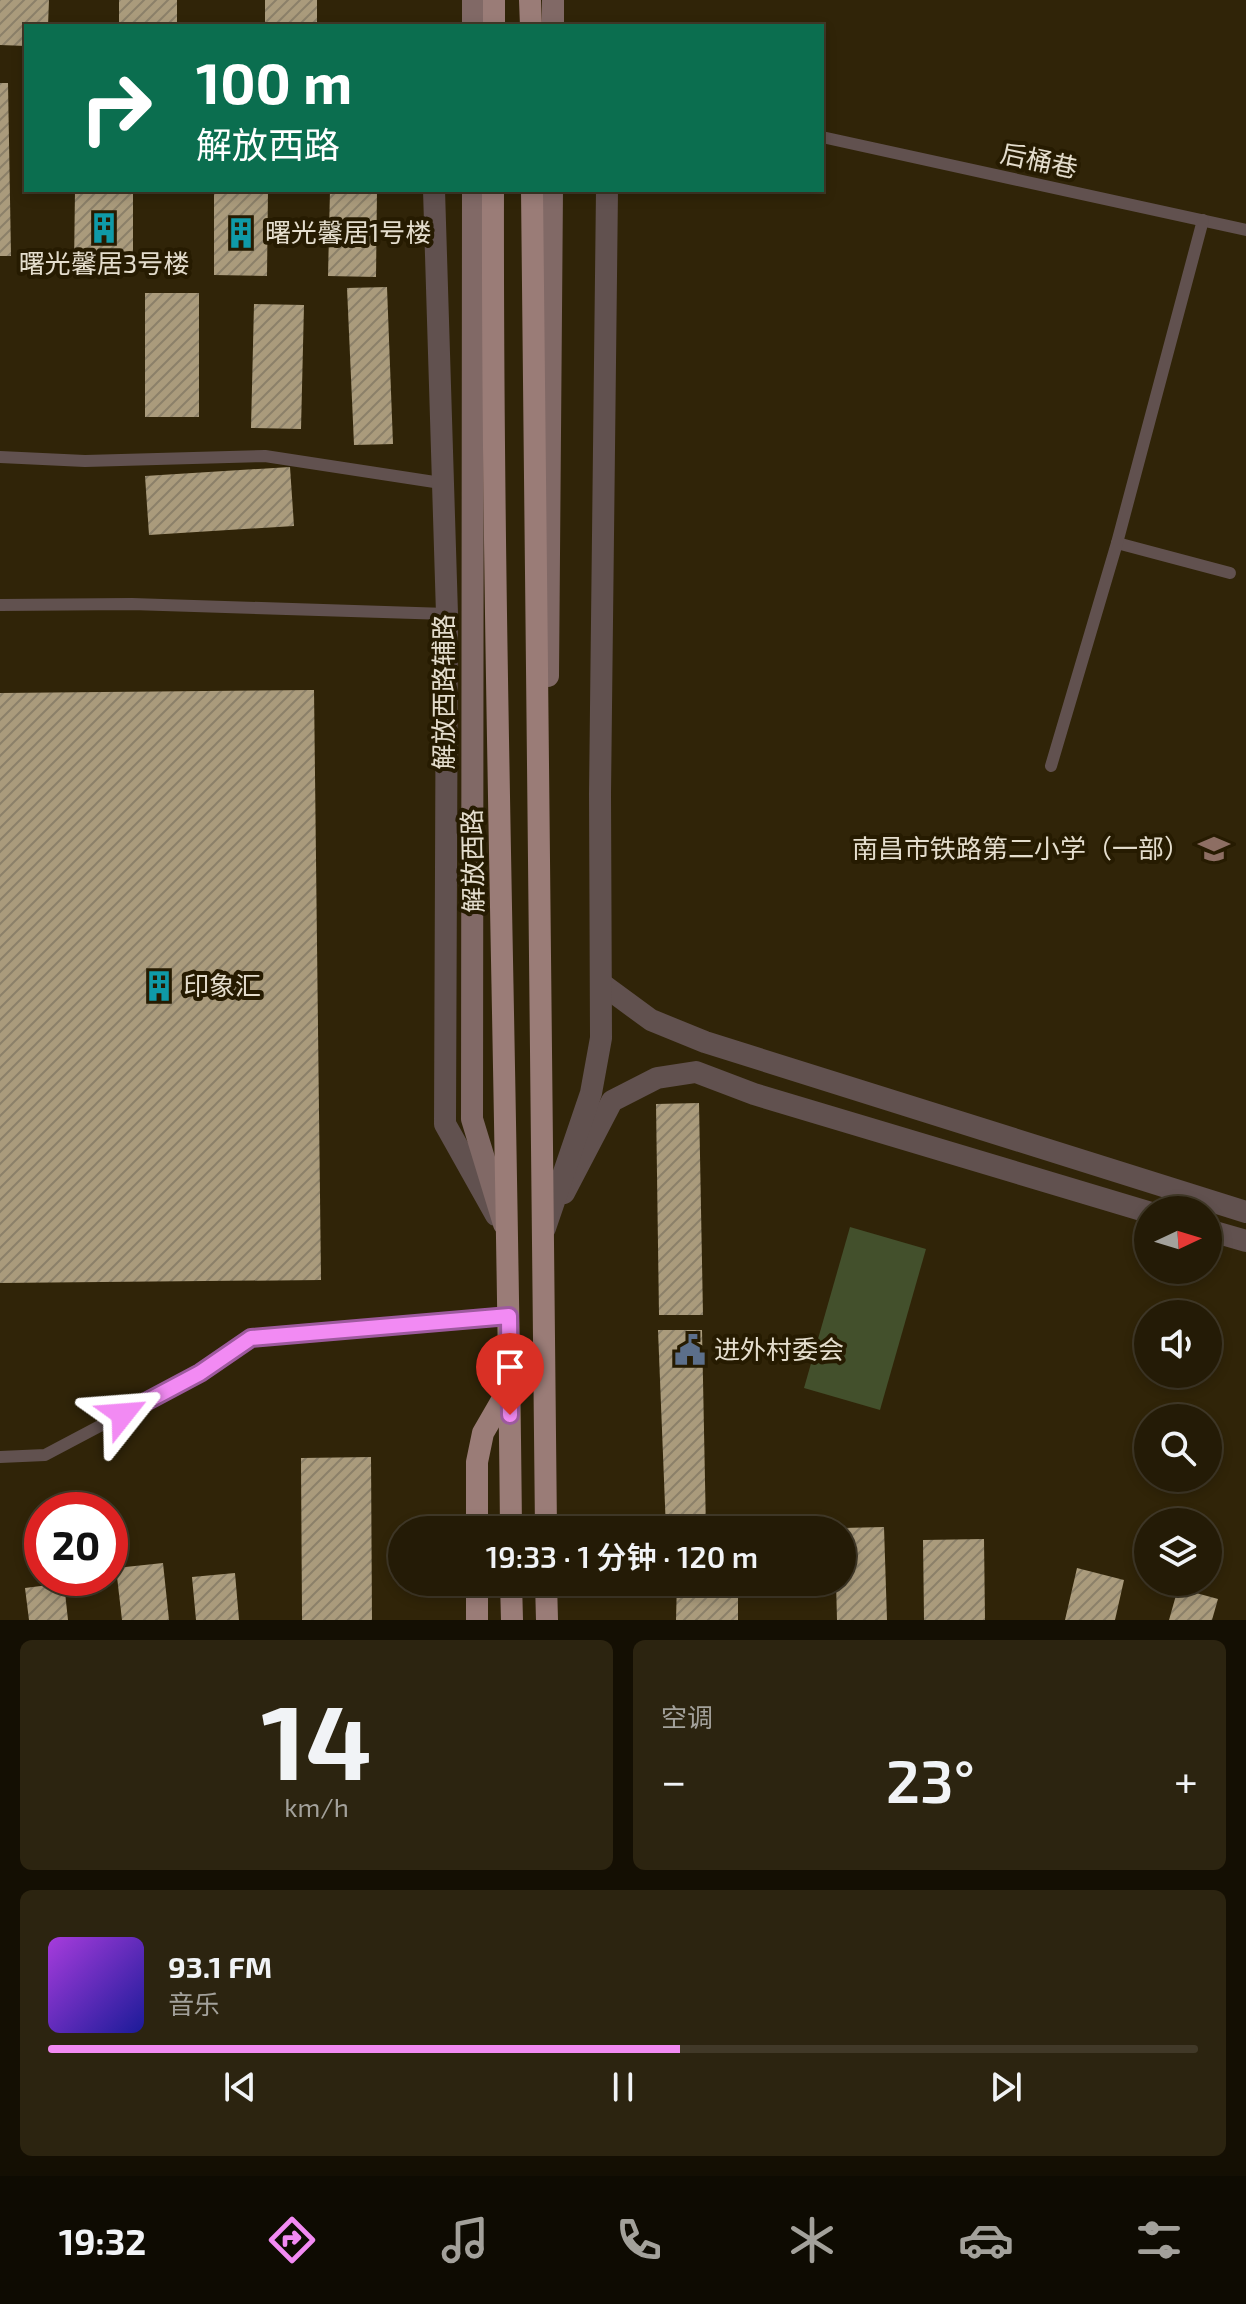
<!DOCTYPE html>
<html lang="zh">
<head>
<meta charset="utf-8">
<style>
	body { margin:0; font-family:"Exo 2","Noto Sans SC",sans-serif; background:#2c2410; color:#f1f3f6; height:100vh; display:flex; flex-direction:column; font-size:30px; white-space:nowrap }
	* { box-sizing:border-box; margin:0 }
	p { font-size:26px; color:#a3a19b }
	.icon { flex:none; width:44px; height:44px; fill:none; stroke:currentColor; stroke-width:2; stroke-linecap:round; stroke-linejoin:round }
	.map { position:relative; height:1620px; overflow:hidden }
	.details { display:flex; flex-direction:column; gap:20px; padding:20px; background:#140f03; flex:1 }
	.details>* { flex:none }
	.guide { position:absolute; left:24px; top:24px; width:800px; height:168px; border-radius:0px; box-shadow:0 4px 12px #0003,0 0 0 2px #413928; background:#0b6e4f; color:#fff; overflow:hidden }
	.needle { width:52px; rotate:86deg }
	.tools { position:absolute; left:1134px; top:1196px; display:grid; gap:16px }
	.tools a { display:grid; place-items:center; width:88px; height:88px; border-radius:50%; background:#241b06; box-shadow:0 4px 12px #0003,0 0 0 2px #413928; font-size:40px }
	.speed { position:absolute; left:24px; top:1492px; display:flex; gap:16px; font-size:40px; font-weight:700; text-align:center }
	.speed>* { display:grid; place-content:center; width:104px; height:104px; border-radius:50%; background:#241b06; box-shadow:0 4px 12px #0003,0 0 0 2px #413928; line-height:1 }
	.speed .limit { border:12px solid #d22; background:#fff; color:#111 }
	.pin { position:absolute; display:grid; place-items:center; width:68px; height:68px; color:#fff; margin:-82px -34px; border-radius:50% 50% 50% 0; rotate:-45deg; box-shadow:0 0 8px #0007 }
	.pin .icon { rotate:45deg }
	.me { position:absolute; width:88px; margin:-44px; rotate:62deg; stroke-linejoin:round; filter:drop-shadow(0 0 6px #0008) }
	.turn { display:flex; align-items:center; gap:28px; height:168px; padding:0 40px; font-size:36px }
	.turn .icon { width:104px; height:104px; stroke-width:2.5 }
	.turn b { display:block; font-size:56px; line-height:68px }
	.big { font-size:60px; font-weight:600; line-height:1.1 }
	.details .card { flex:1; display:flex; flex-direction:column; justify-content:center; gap:12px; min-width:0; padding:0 28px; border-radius:12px; background:#2c2410 }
	.details .dial { align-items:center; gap:0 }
	.dial b { font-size:104px; line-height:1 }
	.song { display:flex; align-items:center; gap:24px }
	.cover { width:96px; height:96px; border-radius:12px; background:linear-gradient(135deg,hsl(280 70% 55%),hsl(240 70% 35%)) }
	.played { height:8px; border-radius:4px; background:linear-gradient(90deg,#f28af3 55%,#413928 55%) }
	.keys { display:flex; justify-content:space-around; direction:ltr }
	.heat { display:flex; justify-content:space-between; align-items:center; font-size:44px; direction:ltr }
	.details .tiles { flex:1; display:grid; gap:20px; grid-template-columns:1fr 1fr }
	.card:last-child { grid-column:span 2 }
	.trip { position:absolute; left:388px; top:1516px; width:468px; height:80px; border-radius:40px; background:#241b06; box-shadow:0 4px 12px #0003,0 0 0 2px #413928; font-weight:600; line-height:80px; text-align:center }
	.tab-bar { display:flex; height:128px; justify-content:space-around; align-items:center; background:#0e0b02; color:#a3a19b }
	.tab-bar .icon { width:56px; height:56px }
	.tab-bar .selected { color:#f28af3 }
	.tab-bar b { font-size:36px; color:#f1f3f6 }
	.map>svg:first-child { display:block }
	.grass { fill:#43502c }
	.building { fill:url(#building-hatch) }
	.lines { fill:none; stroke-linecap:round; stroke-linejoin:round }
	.service { stroke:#61514f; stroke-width:12 }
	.minor { stroke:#61514f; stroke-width:22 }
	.tertiary { stroke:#61514f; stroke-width:22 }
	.secondary { stroke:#816966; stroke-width:22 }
	.primary { stroke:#9a7c77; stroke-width:22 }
	.route-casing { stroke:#9d5a9e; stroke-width:20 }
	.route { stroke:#f28af3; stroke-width:14 }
	.labels { text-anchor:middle; stroke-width:8; stroke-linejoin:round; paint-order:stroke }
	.street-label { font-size:26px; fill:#e4ddcd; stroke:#261b01 }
	.poi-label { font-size:26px; fill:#e4ddcd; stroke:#261b01; text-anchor:start }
</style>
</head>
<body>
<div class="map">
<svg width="1246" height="1620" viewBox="0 0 1246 1620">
	<defs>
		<pattern id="building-hatch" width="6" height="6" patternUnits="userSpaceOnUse" patternTransform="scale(2)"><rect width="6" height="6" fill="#aa9b7c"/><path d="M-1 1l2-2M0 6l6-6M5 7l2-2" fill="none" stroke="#8b8069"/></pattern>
	</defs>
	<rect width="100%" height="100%" fill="#302408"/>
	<path class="grass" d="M850,1227l76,22 -46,161 -76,-22z"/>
	<g class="building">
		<path d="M0,0h49l-1,26h-22v20l-26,-1z"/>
		<rect x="119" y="0" width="58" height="26"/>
		<rect x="265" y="0" width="52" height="26"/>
		<path d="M0,83h8l3,173h-11z"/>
		<path d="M75,190h58v77h-59z"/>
		<path d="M214,190h54l-1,86 -53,-1z"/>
		<path d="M330,190h47l-1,87 -48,-1z"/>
		<path d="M387,287l6,157 -39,1 -7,-157z"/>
		<rect x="145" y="293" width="54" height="124"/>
		<path d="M254,304l50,1 -3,124 -50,-1z"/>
		<path d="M290,467l4,59 -145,9 -4,-59z"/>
		<path d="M314,690l7,590 -321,3v-590z"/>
		<path d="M699,1103l4,212h-44l-3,-211z"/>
		<path d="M658,1330h44l4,200h-40z"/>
		<path d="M371,1457l1,163h-70l-1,-162z"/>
		<path d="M884,1527l3,93h-50l-1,-38h6v-54z"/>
		<path d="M984,1539l1,81h-61l-1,-80z"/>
		<path d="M163,1563l6,57h-47l-6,-52z"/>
		<path d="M1077,1568l47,12 -9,40h-50z"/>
		<path d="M235,1573l4,47h-43l-4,-43z"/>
		<path d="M677,1582h61v38h-62z"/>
		<path d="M64,1583l4,37h-39l-4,-32z"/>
		<path d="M1178,1588l40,11 -6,21h-43z"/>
	</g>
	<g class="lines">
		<g class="service">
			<path d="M822,137l424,93"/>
			<path d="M0,457l85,4 180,-5 176,27"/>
			<path d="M1117,543l113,30"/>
			<path d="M0,605l132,-1 315,10"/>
			<path d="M1051,766l66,-223 86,-323"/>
			<path d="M0,1457l45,-2 155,-82 51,-35 258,-22"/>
		</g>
		<g class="minor">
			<path d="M602,984l49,36 54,22 541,170"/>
			<path d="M564,1193l48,-92 45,-23 39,-6 58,22 394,118"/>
			<path d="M1208,1230l38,11"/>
		</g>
		<g class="tertiary">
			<path d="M434,190l13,424 -2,510 51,91"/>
			<path d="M545,1228l46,-135 10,-55 -1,-244 7,-604"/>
		</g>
		<g class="secondary">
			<path d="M473,26v-26"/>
			<path d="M553,26v-26"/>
			<path d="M473,190l-1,929 32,105"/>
			<path d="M548,676l4,-486"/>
		</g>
		<g class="primary">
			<path d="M530,0l1,26"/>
			<path d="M494,26v-26"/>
			<path d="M493,190c-1,447 14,893 18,1340"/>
			<path d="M532,190l14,1340"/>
			<path d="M477,1530v-68l6,-29 26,-45"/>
			<path d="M511,1582l1,38"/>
			<path d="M546,1582l1,38"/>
			<path d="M477,1620v-38"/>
		</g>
	</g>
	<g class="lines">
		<defs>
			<path id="route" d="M123,1414l77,-41 51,-35 258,-22 1,99"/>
		</defs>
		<use href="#route" class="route-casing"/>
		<use href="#route" class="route"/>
	</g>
	<defs>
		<symbol id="building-bare" viewBox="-9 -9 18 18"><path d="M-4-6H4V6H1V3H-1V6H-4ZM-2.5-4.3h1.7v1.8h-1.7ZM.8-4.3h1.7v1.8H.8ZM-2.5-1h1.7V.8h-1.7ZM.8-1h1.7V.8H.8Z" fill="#0f9aa8" stroke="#261b01" stroke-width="2.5" paint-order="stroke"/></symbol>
		<symbol id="school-bare" viewBox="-9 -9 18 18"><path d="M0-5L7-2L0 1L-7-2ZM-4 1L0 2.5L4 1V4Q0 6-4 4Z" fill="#8d6e63" stroke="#261b01" stroke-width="2.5" paint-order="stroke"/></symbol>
		<symbol id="civic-bare" viewBox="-9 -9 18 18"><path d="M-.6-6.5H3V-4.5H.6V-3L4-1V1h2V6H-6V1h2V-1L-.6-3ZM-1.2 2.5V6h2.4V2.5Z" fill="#5c6f8a" stroke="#261b01" stroke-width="2.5" paint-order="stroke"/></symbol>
	</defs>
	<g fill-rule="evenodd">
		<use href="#building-bare" x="82" y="206" width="44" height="44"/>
		<use href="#building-bare" x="219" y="211" width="44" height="44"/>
		<use href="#school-bare" x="1192" y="827" width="44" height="44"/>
		<use href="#building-bare" x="137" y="964" width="44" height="44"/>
		<use href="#civic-bare" x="668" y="1328" width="44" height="44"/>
	</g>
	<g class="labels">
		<g class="street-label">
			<text transform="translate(1039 161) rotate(12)" y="9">后桶巷</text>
			<text transform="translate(444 692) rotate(-90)" y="9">解放西路辅路</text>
			<text transform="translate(473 861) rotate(-91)" y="9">解放西路</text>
		</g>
		<g class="poi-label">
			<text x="265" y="242">曙光馨居1号楼</text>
			<text x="104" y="273" text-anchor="middle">曙光馨居3号楼</text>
			<text x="1190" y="858" text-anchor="end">南昌市铁路第二小学（一部）</text>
			<text x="183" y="995">印象汇</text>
			<text x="714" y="1359">进外村委会</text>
		</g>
	</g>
</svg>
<div class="tools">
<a><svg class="needle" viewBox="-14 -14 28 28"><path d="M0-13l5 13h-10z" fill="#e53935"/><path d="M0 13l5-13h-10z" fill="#a3a19b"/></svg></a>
<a><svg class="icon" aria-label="sound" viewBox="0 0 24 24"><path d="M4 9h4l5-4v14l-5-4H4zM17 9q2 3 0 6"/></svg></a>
<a><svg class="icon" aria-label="search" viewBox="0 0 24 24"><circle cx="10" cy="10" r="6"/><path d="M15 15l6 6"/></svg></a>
<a><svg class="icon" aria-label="layers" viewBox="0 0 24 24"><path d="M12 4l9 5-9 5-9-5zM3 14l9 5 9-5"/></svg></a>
</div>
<div class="speed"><div class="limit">20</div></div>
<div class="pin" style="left:510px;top:1415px;background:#d93025"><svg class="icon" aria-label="arrive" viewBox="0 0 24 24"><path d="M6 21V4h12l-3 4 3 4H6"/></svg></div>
<svg class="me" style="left:123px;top:1414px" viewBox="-20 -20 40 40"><path d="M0-17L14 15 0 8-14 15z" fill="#f28af3" stroke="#fff" stroke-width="4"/></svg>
<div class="trip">19:33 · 1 分钟 · 120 m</div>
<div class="guide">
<div class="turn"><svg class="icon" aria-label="right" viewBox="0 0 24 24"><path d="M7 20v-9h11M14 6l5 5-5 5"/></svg><div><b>100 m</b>解放西路</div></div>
</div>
</div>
<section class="details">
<div class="tiles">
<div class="card dial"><b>14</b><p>km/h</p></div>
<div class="card"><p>空调</p>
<div class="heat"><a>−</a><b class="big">23°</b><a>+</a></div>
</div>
<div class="card">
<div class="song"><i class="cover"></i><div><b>93.1 FM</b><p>音乐</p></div></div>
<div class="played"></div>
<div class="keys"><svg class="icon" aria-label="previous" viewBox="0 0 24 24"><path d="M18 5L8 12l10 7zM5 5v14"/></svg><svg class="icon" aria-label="pause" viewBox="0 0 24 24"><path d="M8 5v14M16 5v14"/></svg><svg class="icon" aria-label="next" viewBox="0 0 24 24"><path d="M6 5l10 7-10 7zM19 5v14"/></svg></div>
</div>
</div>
</section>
<nav class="tab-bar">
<b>19:32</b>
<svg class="icon selected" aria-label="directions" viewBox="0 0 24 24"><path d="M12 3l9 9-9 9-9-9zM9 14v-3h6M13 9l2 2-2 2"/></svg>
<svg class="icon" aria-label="music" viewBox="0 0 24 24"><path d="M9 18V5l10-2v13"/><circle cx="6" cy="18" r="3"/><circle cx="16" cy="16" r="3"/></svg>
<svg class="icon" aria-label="phone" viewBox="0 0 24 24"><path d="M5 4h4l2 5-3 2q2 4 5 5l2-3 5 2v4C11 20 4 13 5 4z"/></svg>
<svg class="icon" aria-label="climate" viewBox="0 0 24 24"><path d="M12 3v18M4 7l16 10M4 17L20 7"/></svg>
<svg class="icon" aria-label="car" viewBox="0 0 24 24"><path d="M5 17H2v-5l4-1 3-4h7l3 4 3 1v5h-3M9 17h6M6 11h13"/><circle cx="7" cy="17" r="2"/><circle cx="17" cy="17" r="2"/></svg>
<svg class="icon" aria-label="filters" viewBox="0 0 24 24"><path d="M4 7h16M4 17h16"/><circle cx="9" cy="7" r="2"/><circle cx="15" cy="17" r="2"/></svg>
</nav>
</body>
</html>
